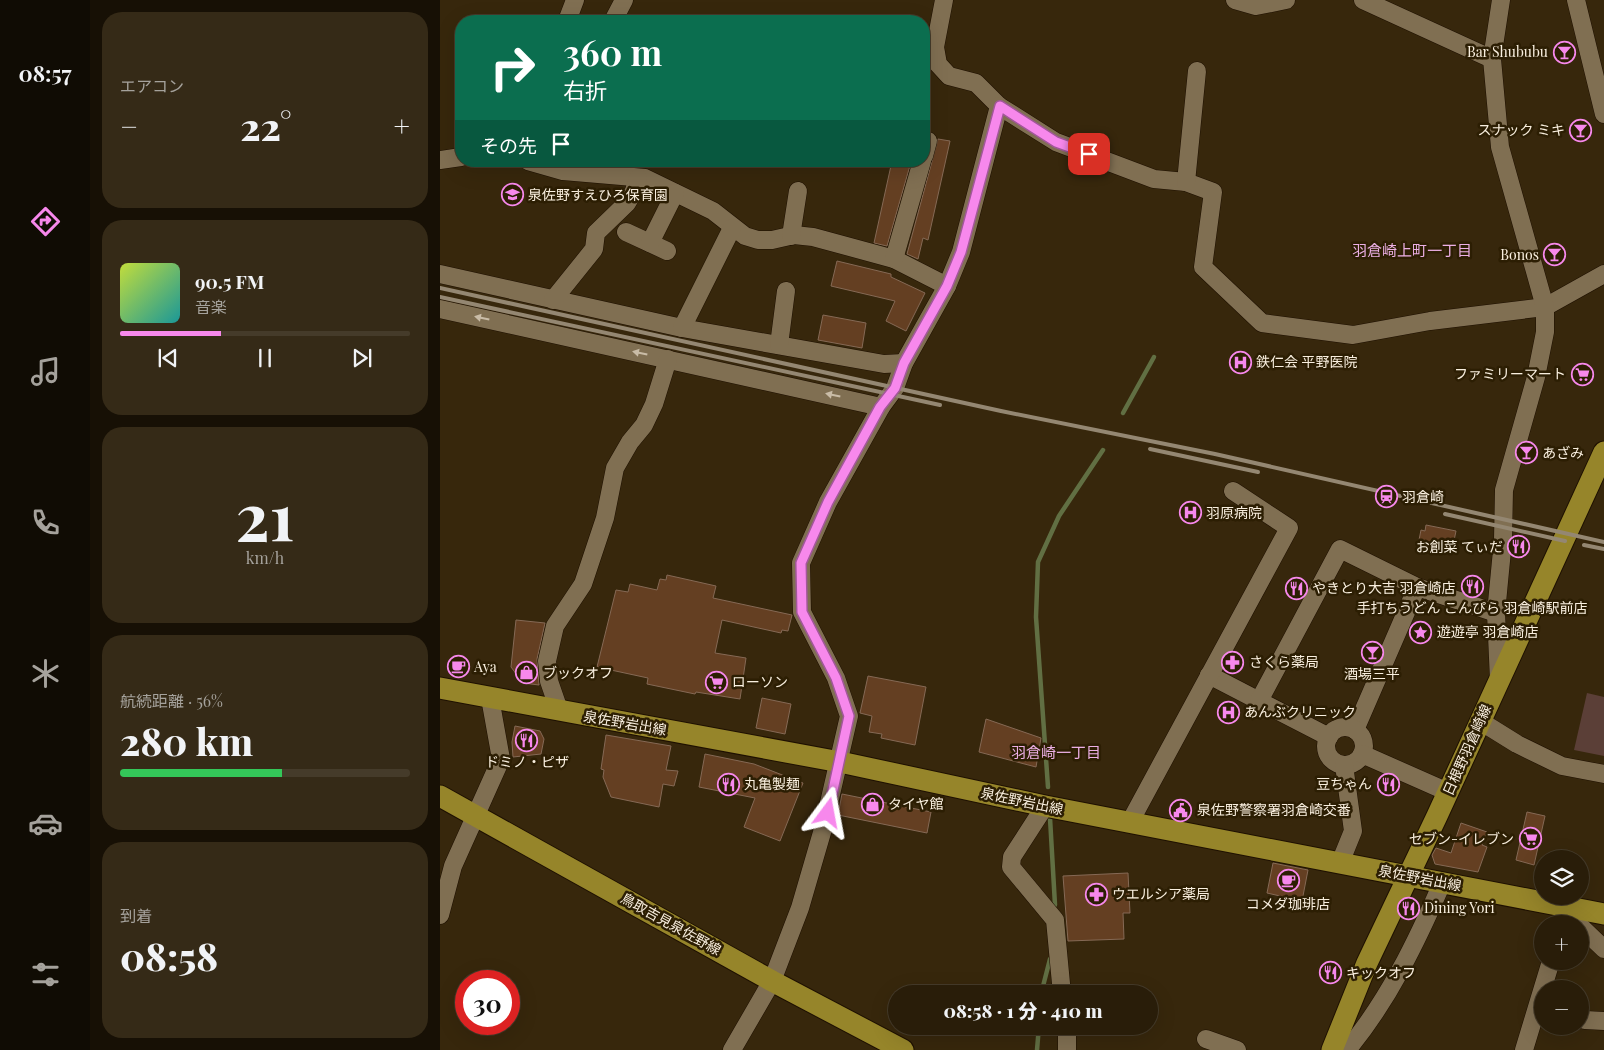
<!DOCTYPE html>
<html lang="ja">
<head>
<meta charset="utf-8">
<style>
	body { margin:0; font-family:"Playfair Display","Noto Sans JP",serif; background:#352a17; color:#f1f3f6; height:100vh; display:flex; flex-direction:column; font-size:19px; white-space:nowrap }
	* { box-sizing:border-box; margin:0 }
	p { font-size:16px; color:#a5a29c }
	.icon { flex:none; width:28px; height:28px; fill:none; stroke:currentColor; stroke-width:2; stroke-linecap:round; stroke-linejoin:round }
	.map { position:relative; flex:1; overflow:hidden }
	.drawer { display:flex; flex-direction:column; gap:12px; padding:12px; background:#171005; width:350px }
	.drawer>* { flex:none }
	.hud { position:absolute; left:15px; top:15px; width:475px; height:152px; border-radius:20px; box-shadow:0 5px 20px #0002,0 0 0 1px #453b2a; background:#0b6e4f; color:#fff; overflow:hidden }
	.buttons { position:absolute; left:1094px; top:850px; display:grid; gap:10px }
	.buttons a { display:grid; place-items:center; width:55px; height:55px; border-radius:50%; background:#291d09; box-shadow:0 5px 20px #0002,0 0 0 1px #453b2a; font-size:25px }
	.speed { position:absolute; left:15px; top:970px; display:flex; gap:10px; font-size:25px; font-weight:700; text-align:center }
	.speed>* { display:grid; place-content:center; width:65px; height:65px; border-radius:50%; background:#291d09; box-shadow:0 5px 20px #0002,0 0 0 1px #453b2a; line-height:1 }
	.speed .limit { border:8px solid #d22; background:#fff; color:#111 }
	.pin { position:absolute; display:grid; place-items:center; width:42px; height:42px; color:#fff; margin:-21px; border-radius:10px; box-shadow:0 2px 8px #0006 }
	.me { position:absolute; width:55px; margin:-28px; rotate:13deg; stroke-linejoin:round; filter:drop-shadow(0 0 4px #0008) }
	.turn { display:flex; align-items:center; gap:18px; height:105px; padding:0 25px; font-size:22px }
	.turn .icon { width:65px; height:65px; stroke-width:2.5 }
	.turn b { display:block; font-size:35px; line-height:42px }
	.then { display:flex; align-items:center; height:48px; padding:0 25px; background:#0003; gap:10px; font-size:19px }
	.big { font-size:38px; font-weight:800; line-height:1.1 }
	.drawer .card { flex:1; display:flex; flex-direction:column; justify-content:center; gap:8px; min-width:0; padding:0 18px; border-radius:20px; background:#352a17 }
	.drawer .dial { align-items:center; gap:0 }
	.dial b { font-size:65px; line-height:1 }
	.song { display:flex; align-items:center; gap:15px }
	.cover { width:60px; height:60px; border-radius:8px; background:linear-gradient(135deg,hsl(70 70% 55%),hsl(180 70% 35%)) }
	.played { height:5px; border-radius:2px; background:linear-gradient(90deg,#f788ec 35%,#453b2a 35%) }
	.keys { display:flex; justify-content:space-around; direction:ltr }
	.heat { display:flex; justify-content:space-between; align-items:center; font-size:28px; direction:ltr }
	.charge { height:8px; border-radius:4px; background:linear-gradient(90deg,#34c759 56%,#453b2a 0) }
	.trip { position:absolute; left:448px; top:985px; width:270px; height:50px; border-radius:25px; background:#291d09; box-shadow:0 5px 20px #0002,0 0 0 1px #453b2a; font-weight:800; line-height:50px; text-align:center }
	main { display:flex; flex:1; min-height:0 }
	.tab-bar { display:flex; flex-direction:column; width:90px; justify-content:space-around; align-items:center; background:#100c04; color:#a5a29c }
	.tab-bar .icon { width:35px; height:35px }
	.tab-bar .current { color:#f788ec }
	.tab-bar b { font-size:22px; color:#f1f3f6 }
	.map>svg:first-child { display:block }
	.green { fill:#5b3f37 }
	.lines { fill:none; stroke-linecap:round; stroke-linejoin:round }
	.stream { stroke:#616f43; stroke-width:4.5 }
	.building { fill:#643f22; stroke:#856955 }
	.minor-casing { stroke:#1e1000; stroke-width:19 }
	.major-casing { stroke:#1e1000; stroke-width:23 }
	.minor { stroke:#806f52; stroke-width:18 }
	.major { stroke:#96852a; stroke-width:21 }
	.rail { stroke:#948772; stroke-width:4 }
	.oneway { fill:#c9bca7 }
	.route-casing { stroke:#a15899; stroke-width:12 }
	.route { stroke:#f788ec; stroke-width:9 }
	.labels { text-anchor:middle; stroke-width:5; stroke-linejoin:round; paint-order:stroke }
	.poi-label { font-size:14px; fill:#f9efdf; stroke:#2c1e03; text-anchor:start }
	.street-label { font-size:14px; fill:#f9efdf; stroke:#2c1e03 }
	.neighbourhood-label { font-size:15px; fill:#ecafe5; stroke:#2c1e03 }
</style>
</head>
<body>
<main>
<nav class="tab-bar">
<b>08:57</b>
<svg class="icon current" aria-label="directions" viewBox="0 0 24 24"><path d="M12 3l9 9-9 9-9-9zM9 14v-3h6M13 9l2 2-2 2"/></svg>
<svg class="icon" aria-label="music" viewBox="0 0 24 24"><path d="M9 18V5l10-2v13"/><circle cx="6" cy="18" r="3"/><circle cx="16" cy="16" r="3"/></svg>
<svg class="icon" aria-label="phone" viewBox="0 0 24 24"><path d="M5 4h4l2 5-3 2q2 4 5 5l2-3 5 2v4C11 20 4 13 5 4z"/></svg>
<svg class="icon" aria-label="climate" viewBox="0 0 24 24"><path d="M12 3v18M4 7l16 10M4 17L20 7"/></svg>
<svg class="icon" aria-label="car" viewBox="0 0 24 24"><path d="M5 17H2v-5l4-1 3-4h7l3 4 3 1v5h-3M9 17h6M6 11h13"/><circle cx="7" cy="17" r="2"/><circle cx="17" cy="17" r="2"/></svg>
<svg class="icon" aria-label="filters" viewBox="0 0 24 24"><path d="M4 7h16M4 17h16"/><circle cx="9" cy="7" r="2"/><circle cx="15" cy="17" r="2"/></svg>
</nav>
<section class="drawer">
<div class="card"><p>エアコン</p>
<div class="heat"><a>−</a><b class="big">22°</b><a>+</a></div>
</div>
<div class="card">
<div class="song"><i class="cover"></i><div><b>90.5 FM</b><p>音楽</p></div></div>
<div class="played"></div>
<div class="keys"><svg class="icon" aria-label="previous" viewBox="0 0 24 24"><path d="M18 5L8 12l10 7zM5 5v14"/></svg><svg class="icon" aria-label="pause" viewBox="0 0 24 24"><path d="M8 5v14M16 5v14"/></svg><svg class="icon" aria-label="next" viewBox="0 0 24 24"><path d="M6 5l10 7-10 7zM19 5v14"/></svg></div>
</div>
<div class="card dial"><b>21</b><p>km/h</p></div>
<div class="card"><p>航続距離 · 56%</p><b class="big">280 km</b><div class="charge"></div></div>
<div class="card"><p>到着</p><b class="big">08:58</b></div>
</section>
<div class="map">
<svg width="1164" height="1050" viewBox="0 0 1164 1050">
	<rect width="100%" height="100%" fill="#37270c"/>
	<path class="green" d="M1147,693l17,4v59l-30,-6z"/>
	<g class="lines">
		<g class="stream">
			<path d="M683,413l31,-56"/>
			<path d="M608,787l-12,-170 2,-55 21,-46 44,-66"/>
			<path d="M610,818l5,87"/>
			<path d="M601,994l9,-35"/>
			<path d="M597,1050l2,-24"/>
		</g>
	</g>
	<g class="building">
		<path d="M498,139l12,2 -22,99 -5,-2 -5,21 -11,-5z"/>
		<path d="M452,161l19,1 -24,84 -13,-3z"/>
		<path d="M397,261l54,13v3l34,16 -19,38 -20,-10 9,-20 -64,-15z"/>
		<path d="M383,315l43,8 -4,25 -44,-8z"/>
		<path d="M986,525l30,6 -4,19 -34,-5 3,-15 4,1z"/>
		<path d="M227,575l49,11 -3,12 79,17 -4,16 -6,-1 -1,3 -59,-13 -7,33 31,5 -6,41 -44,-7 -1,2 -48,-10 1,-6 -51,-11 19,-77 12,2 2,-8 27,6 3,-11 6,1z"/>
		<path d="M76,620l29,3 -8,36 2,26 -16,-2 -12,-16z"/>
		<path d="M428,676l58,11 -11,58 -34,-7 1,-4 -13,-2 3,-16 -12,-3z"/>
		<path d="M322,698l29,6 -6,30 -29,-6z"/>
		<path d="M546,719l55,19 -5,29 -57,-15z"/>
		<path d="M75,726l25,5 4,8 -3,15 -28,3 -1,-15z"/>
		<path d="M166,735l65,11 -5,24 12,1 -4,15 -11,-2 -4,23 -48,-10 -8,-20 1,-7 -3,-1z"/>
		<path d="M265,754l49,10 49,19 -23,58 -36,-14 11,-29 -56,-11z"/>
		<path d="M402,794l89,18 -4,21 -89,-18z"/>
		<path d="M1087,812l18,4 -11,49 -18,-5z"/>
		<path d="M1021,823l26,9 -5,13 5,2 -9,25 -43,-8 -3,-9 4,-7 15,5z"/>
		<path d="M833,863l35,7 -6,31 -35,-8z"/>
		<path d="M688,873l2,40h-7l1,26 -56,2 -5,-65z"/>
	</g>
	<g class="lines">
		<defs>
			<g id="minor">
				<path d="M504,0l-9,47 3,17 11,12 27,7 23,23 57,36 98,37 32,3 27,10 -10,75 59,56 91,12 77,-14 115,-14 59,-33"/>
				<path d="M795,0l21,6 30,-6"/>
				<path d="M923,0l129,59"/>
				<path d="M1136,0l28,114"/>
				<path d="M127,21l8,-21"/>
				<path d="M173,21l11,-21"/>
				<path d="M484,156l4,-15"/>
				<path d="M0,160l21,-3"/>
				<path d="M88,161l35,10 82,7 68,33 32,25 13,4h14l22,-5 19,2 81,22 53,27"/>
				<path d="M746,182l11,-111"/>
				<path d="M186,232l41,19"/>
				<path d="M351,236l7,-45"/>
				<path d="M210,243l25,-50"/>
				<path d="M454,259l28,-98"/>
				<path d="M0,274l242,54 202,36 20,-1"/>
				<path d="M113,300l41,-51 2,-16 31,-30 7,-12 4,-13"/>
				<path d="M0,309l441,98"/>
				<path d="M242,328l50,-100"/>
				<path d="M339,345l7,-54"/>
				<path d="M977,587l79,26"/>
				<path d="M769,675l120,62"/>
				<path d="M1059,680l-3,-67 7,-73 1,-50 32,-113 9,-45v-25l-45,-160 -8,-88 9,-59"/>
				<path d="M819,701l81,-152 77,38 -62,143"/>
				<path d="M119,710l-10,-29 -2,-20 8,-35 28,-42 22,-66 10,-50 15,-26 14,-17 10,-21 14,-45"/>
				<path d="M1040,721l37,23 45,22 42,8"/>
				<circle cx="905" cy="746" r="19"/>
				<path d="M922,754l86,38"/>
				<path d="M605,806l-33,51 -1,10 44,53 7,74"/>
				<path d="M690,822l159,-294 -56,-37"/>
				<path d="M900,863l13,-32 -9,-66"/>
				<path d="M0,915l13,-49 48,-107 -11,-61"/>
				<path d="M1125,924l6,-16"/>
				<path d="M1140,926l24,23"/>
				<path d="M1140,1016l5,4 19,1"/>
				<path d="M627,1026v24"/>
				<path d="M766,1039l31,11"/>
				<path d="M292,1050l40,-69 28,-73 23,-79 26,-113 -13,-38 -34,-66 -1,-49 27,-61 53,-95 14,-19 9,-25 43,-77 14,-34 38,-146"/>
				<path d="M907,1050c41,-49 70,-109 95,-167"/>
				<path d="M1084,1050l27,-89"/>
			</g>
			<g id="major">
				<path d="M0,688l400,74 205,44 559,108"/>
				<path d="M0,796l332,185 131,69"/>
				<path d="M892,1050l35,-87 70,-147 167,-364"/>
			</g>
		</defs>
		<use href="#minor" class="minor-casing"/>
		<use href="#major" class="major-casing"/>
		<use href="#minor" class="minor"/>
		<use href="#major" class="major"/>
		<g class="rail">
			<path d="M0,288l561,123 214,43 389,88"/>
			<path d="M0,297l500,108"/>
			<path d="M710,449l108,23"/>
			<path d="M1005,514l120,27"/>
			<path d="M1144,545l20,4"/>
		</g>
	</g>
	<defs><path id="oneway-solid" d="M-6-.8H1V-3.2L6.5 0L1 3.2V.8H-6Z" transform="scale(1.25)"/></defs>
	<g class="oneway">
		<use href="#oneway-solid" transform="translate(42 318) rotate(-168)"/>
		<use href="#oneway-solid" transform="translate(200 353) rotate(-168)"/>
		<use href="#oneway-solid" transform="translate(393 395) rotate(-168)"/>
	</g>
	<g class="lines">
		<defs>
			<path id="route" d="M388,813l21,-97 -13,-38 -34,-66 -1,-49 27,-61 52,-95 15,-19 9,-25 43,-77 14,-34 39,-146 56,36 33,12"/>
		</defs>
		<use href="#route" class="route-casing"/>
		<use href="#route" class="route"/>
	</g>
	<defs>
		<symbol id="bar-ring" viewBox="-11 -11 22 22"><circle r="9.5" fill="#2c1e03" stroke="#f788ec" stroke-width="1.5"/><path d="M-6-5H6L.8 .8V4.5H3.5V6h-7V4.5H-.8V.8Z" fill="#f788ec"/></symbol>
		<symbol id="school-ring" viewBox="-11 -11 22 22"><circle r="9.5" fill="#2c1e03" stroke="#f788ec" stroke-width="1.5"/><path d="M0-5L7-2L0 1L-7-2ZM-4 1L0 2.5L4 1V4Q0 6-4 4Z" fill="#f788ec"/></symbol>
		<symbol id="hospital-ring" viewBox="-11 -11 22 22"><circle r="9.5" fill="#2c1e03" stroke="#f788ec" stroke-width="1.5"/><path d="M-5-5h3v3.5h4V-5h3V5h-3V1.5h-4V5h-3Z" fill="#f788ec"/></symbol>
		<symbol id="supermarket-ring" viewBox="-11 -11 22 22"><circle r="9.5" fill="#2c1e03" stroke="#f788ec" stroke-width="1.5"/><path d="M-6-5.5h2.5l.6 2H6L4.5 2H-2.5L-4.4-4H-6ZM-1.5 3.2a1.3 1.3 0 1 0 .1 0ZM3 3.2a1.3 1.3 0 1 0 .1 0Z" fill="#f788ec"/></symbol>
		<symbol id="station-ring" viewBox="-11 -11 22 22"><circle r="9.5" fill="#2c1e03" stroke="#f788ec" stroke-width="1.5"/><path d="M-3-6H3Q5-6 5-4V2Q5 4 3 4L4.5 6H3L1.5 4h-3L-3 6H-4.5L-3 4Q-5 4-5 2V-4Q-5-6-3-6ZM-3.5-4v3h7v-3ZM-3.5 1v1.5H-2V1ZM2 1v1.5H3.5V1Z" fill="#f788ec"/></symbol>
		<symbol id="restaurant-ring" viewBox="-11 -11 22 22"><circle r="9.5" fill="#2c1e03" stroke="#f788ec" stroke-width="1.5"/><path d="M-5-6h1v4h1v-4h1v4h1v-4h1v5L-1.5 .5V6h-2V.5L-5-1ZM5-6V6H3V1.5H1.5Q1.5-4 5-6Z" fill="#f788ec"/></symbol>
		<symbol id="sight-ring" viewBox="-11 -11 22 22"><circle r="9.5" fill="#2c1e03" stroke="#f788ec" stroke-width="1.5"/><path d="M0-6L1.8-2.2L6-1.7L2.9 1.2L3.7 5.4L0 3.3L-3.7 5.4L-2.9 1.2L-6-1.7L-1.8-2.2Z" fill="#f788ec"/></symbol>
		<symbol id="pharmacy-ring" viewBox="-11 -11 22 22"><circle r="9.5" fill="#2c1e03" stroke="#f788ec" stroke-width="1.5"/><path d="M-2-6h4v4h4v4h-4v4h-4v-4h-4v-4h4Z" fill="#f788ec"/></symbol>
		<symbol id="cafe-ring" viewBox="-11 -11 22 22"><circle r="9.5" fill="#2c1e03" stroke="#f788ec" stroke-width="1.5"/><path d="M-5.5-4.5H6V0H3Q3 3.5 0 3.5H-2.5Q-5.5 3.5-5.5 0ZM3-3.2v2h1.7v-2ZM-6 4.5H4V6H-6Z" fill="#f788ec"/></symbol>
		<symbol id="shop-ring" viewBox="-11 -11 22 22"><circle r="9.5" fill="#2c1e03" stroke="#f788ec" stroke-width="1.5"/><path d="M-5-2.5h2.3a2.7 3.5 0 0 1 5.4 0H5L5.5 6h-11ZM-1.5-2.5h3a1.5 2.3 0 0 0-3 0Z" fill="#f788ec"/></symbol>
		<symbol id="civic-ring" viewBox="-11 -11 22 22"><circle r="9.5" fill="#2c1e03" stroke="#f788ec" stroke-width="1.5"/><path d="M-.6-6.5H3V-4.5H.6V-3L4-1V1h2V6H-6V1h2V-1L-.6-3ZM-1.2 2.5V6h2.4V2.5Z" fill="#f788ec"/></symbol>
	</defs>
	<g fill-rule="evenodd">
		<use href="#bar-ring" x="1112" y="40" width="25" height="25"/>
		<use href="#bar-ring" x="1128" y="118" width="25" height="25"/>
		<use href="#school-ring" x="60" y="182" width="25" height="25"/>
		<use href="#bar-ring" x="1102" y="242" width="25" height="25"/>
		<use href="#hospital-ring" x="788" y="350" width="25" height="25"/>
		<use href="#supermarket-ring" x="1130" y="362" width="25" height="25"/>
		<use href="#bar-ring" x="1074" y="440" width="25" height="25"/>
		<use href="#station-ring" x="934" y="484" width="25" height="25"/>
		<use href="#hospital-ring" x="738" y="500" width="25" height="25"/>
		<use href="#restaurant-ring" x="1066" y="534" width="25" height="25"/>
		<use href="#restaurant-ring" x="1020" y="574" width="25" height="25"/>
		<use href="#restaurant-ring" x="844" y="576" width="25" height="25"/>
		<use href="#sight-ring" x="968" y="620" width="25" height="25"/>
		<use href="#bar-ring" x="920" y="640" width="25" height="25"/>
		<use href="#pharmacy-ring" x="780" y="650" width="25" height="25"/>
		<use href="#cafe-ring" x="6" y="654" width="25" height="25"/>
		<use href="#shop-ring" x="74" y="660" width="25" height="25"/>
		<use href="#supermarket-ring" x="264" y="670" width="25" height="25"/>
		<use href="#hospital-ring" x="776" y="700" width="25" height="25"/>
		<use href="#restaurant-ring" x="74" y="728" width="25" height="25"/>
		<use href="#restaurant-ring" x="276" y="772" width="25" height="25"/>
		<use href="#restaurant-ring" x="936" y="772" width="25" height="25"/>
		<use href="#shop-ring" x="420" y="792" width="25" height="25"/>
		<use href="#civic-ring" x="728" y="798" width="25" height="25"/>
		<use href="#supermarket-ring" x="1078" y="826" width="25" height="25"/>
		<use href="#cafe-ring" x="836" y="868" width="25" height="25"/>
		<use href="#pharmacy-ring" x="644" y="882" width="25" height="25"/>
		<use href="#restaurant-ring" x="956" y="896" width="25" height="25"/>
		<use href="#restaurant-ring" x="878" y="960" width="25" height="25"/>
	</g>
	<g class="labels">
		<g class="poi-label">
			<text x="1108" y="57" text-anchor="end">Bar Shububu</text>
			<text x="1125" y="135" text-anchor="end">スナック ミキ</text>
			<text x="88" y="200">泉佐野すえひろ保育園</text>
			<text x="1099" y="260" text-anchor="end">Bonos</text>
			<text x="816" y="367">鉄仁会 平野医院</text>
			<text x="1126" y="379" text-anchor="end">ファミリーマート</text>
			<text x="1102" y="458">あざみ</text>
			<text x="962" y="502">羽倉崎</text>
			<text x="766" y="518">羽原病院</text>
			<text x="1063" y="552" text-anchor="end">お創菜 てぃだ</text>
			<text x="872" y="593">やきとり大吉 羽倉崎店</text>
			<text x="1032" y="613" text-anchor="middle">手打ちうどん こんぴら 羽倉崎駅前店</text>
			<text x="997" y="637">遊遊亭 羽倉崎店</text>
			<text x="809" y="667">さくら薬局</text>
			<text x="34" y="672">Aya</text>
			<text x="103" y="678">ブックオフ</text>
			<text x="932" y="679" text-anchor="middle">酒場三平</text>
			<text x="292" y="687">ローソン</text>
			<text x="804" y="717">あんぶクリニック</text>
			<text x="87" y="767" text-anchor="middle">ドミノ・ピザ</text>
			<text x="304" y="789">丸亀製麺</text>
			<text x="932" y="789" text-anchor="end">豆ちゃん</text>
			<text x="448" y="809">タイヤ館</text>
			<text x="757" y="815">泉佐野警察署羽倉崎交番</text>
			<text x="1074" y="844" text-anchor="end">セブン-イレブン</text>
			<text x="672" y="899">ウエルシア薬局</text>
			<text x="848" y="909" text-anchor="middle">コメダ珈琲店</text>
			<text x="984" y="913">Dining Yori</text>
			<text x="906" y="978">キックオフ</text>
		</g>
		<g class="street-label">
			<text transform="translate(185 723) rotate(10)" y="5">泉佐野岩出線</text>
			<text transform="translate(1027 750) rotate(-66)" y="5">日根野羽倉崎線</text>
			<text transform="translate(582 801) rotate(12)" y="5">泉佐野岩出線</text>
			<text transform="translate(980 878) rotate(11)" y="5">泉佐野岩出線</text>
			<text transform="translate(231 924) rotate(29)" y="5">鳥取吉見泉佐野線</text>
		</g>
		<g class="neighbourhood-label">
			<text x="972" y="256">羽倉崎上町一丁目</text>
			<text x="616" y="758">羽倉崎一丁目</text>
		</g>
	</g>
</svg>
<div class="buttons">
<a><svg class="icon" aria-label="layers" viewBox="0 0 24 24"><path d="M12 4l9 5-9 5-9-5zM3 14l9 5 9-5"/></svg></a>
<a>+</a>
<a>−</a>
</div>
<div class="speed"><div class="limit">30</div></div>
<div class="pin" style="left:649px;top:154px;background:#d93025"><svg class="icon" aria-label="arrive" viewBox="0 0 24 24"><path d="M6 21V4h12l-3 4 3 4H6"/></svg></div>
<svg class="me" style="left:388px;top:813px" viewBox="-20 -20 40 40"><path d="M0-17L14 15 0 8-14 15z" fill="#f788ec" stroke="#fff" stroke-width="4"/></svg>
<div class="trip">08:58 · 1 分 · 410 m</div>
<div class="hud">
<div class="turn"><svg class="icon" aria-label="right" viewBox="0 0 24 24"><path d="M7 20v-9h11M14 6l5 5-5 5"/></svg><div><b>360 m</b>右折</div></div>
<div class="then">その先<svg class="icon" aria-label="arrive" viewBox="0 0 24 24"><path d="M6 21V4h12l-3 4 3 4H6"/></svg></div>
</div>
</div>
</main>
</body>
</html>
